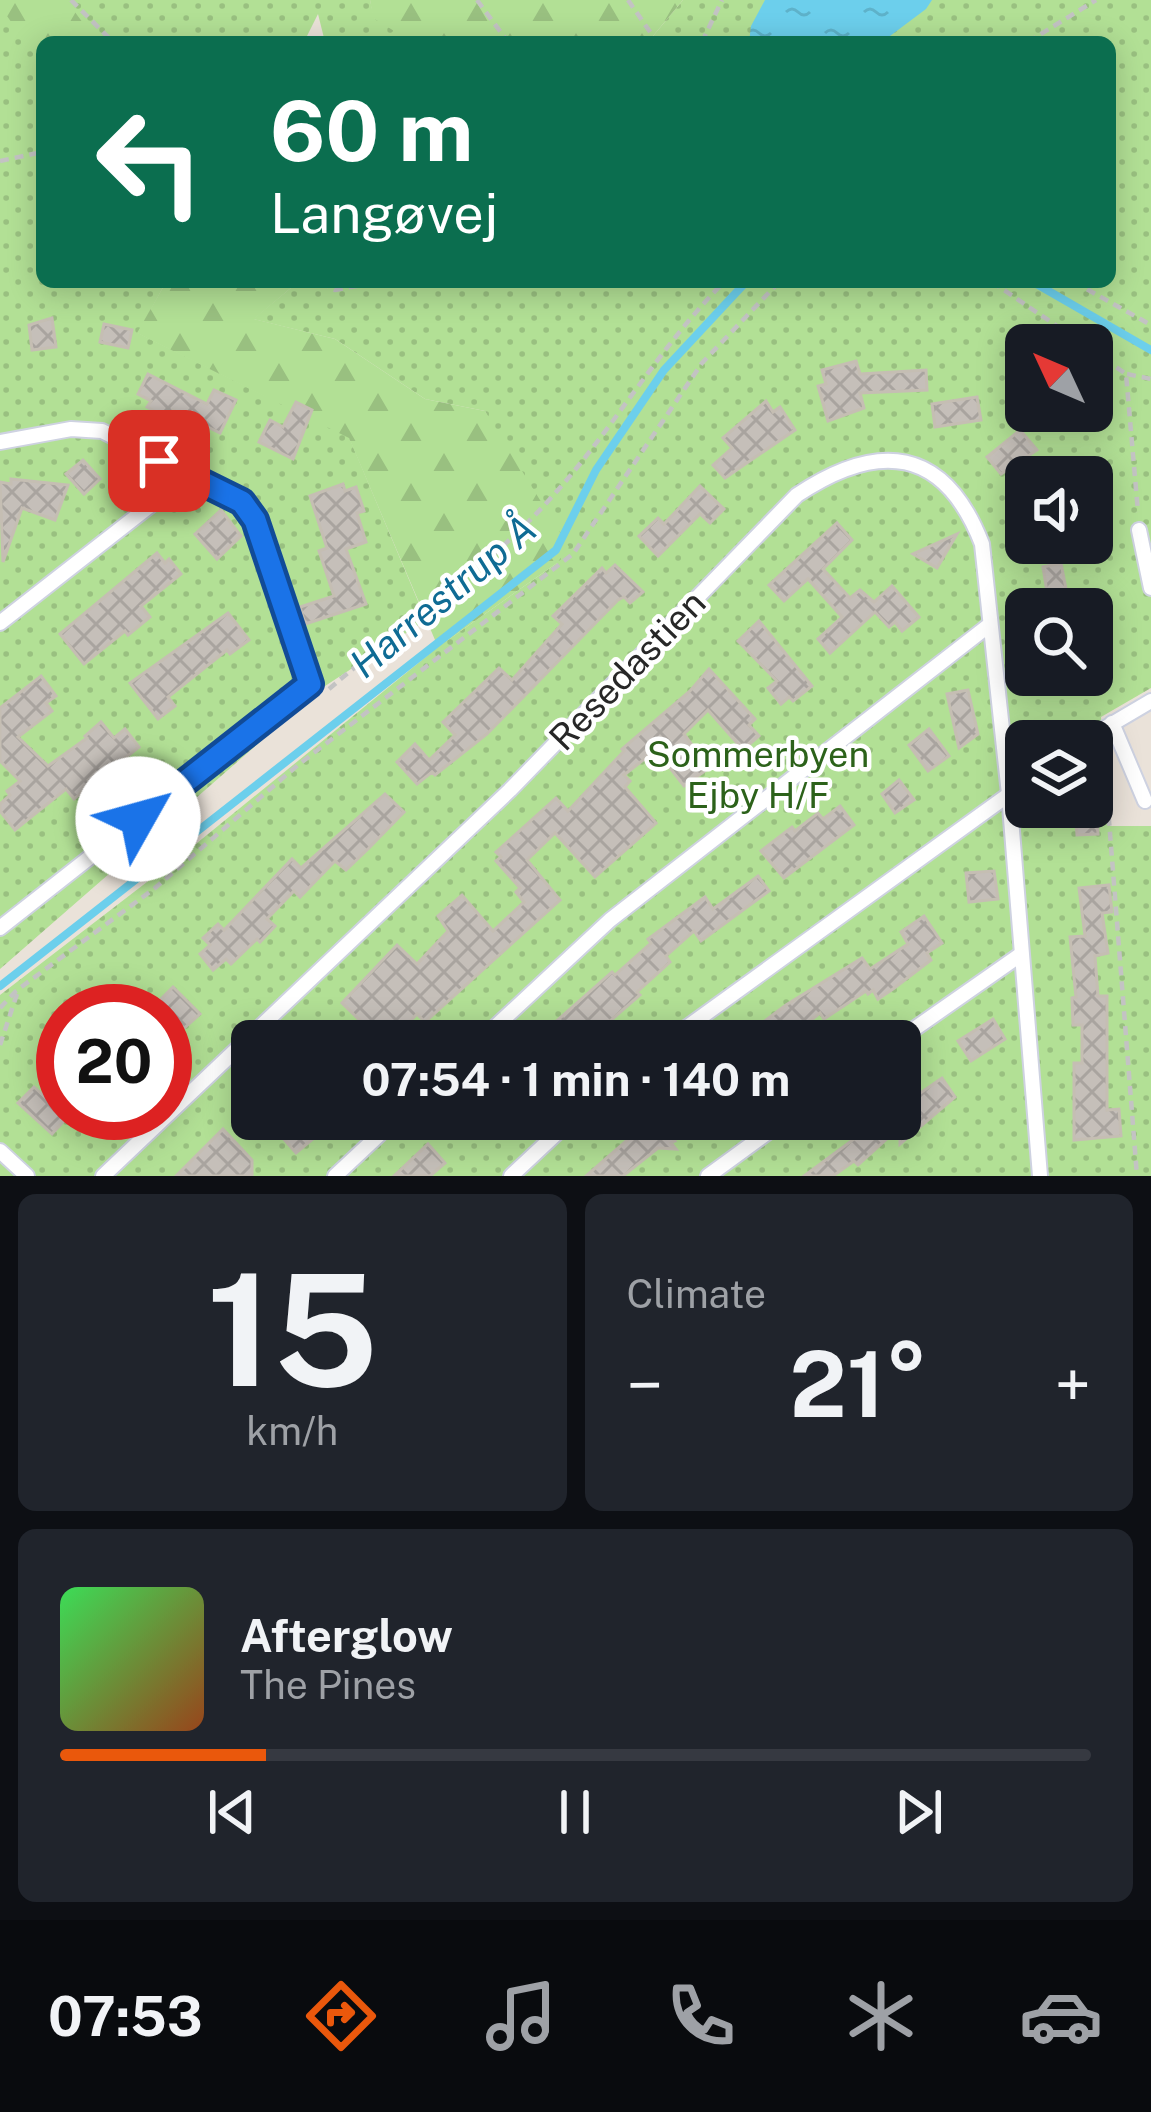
<!DOCTYPE html>
<html lang="en">
<head>
<meta charset="utf-8">
<style>
	body { margin:0; font-family:"Public Sans",sans-serif; background:#20242c; color:#f1f3f6; height:100vh; display:flex; flex-direction:column; font-size:45px; white-space:nowrap }
	* { box-sizing:border-box; margin:0 }
	p { font-size:39px; color:#9ea1a6 }
	.icon { flex:none; width:66px; height:66px; fill:none; stroke:currentColor; stroke-width:2; stroke-linecap:round; stroke-linejoin:round }
	.map { position:relative; height:1176px; overflow:hidden }
	.panel { display:flex; flex-direction:column; gap:18px; padding:18px; background:#0d0f14; flex:1 }
	.panel>* { flex:none }
	.hud { position:absolute; left:36px; top:36px; width:1080px; height:252px; border-radius:18px; box-shadow:0 6px 30px #0003; background:#0b6e4f; color:#fff; overflow:hidden }
	.needle { width:78px; rotate:314deg }
	.fabs { position:absolute; left:1005px; top:324px; display:grid; gap:24px }
	.fabs a { display:grid; place-items:center; width:108px; height:108px; border-radius:18px; background:#171b24; box-shadow:0 6px 30px #0003; font-size:60px }
	.speed { position:absolute; left:36px; top:984px; display:flex; gap:24px; font-size:60px; font-weight:700; text-align:center }
	.speed>* { display:grid; place-content:center; width:156px; height:156px; border-radius:50%; background:#171b24; box-shadow:0 6px 30px #0003; line-height:1 }
	.speed .limit { border:18px solid #d22; background:#fff; color:#111 }
	.pin { position:absolute; display:grid; place-items:center; width:102px; height:102px; color:#fff; margin:-51px; border-radius:24px; box-shadow:0 6px 18px #0006 }
	.me { position:absolute; width:132px; margin:-66px; rotate:52deg; stroke-linejoin:round; filter:drop-shadow(0 0 9px #0008) }
	.turn { display:flex; align-items:center; gap:42px; height:252px; padding:0 36px; font-size:54px }
	.turn .icon { width:156px; height:156px; stroke-width:2.5 }
	.turn b { display:block; font-size:84px; line-height:102px }
	.big { font-size:90px; font-weight:700; line-height:1.1 }
	.panel .widget { flex:1; display:flex; flex-direction:column; justify-content:center; gap:18px; min-width:0; padding:0 42px; border-radius:18px; background:#20242c }
	.panel .dial { align-items:center; gap:0 }
	.dial b { font-size:156px; line-height:1 }
	.song { display:flex; align-items:center; gap:36px }
	.cover { width:144px; height:144px; border-radius:18px; background:linear-gradient(135deg,hsl(130 70% 55%),hsl(20 70% 35%)) }
	.played { height:12px; border-radius:6px; background:linear-gradient(90deg,#ea580c 20%,#363941 20%) }
	.keys { display:flex; justify-content:space-around; direction:ltr }
	.heat { display:flex; justify-content:space-between; align-items:center; font-size:66px; direction:ltr }
	.panel .tiles { flex:1; display:grid; gap:18px; grid-template-columns:1fr 1fr }
	.widget:last-child { grid-column:span 2 }
	.trip { position:absolute; left:231px; top:1020px; width:690px; height:120px; border-radius:18px; background:#171b24; box-shadow:0 6px 30px #0003; font-weight:700; line-height:120px; text-align:center }
	.menu { display:flex; height:192px; justify-content:space-around; align-items:center; background:#090b0e; color:#9ea1a6 }
	.menu .icon { width:84px; height:84px }
	.menu .selected { color:#ea580c }
	.menu b { font-size:54px; color:#f1f3f6 }
	.map>svg:first-child { display:block }
	.grass { fill:url(#grass-dots); fill-rule:evenodd }
	.forest { fill:url(#forest-firs) }
	.water { fill:url(#water-ripples) }
	.lines { fill:none; stroke-linecap:round; stroke-linejoin:round }
	.stream { stroke:#6ccfec; stroke-width:8 }
	.building { fill:url(#building-cross-hatch); stroke:#c5beb3; stroke-width:3 }
	.lane-casing { stroke:#ced2e1; stroke-width:18 }
	.path { stroke:#c3c3c3; stroke-width:4.5; stroke-dasharray:9 6; stroke-linecap:butt }
	.lane { stroke:#fff; stroke-width:14 }
	.route-casing { stroke:#114b97; stroke-width:30 }
	.route { stroke:#1a73e8; stroke-width:21 }
	.labels { text-anchor:middle; stroke-width:9; stroke-linejoin:round; paint-order:stroke }
	.street-label { font-size:36px; fill:#272727; stroke:#fff }
	.park-label { font-size:36px; fill:#2c621a; stroke:#fff }
	.water-label { font-size:39px; font-style:italic; fill:#0f6b94; stroke:#fff }
</style>
</head>
<body>
<div class="map">
<svg width="1151" height="1176" viewBox="0 0 1151 1176">
	<defs>
		<pattern id="grass-dots" width="8" height="8" patternUnits="userSpaceOnUse" patternTransform="scale(3)"><rect width="8" height="8" fill="#b2e095"/><path d="M2 2h.1M6 6h.1" fill="none" stroke="#99c080" stroke-width="1.8" stroke-linecap="round"/></pattern>
		<pattern id="forest-firs" width="22" height="20" patternUnits="userSpaceOnUse" patternTransform="scale(3)"><rect width="22" height="20" fill="#b2e095"/><path d="M5 1l3.5 6h-7zM16 11l3.5 6h-7z" fill="#99c080"/></pattern>
		<pattern id="water-ripples" width="26" height="14" patternUnits="userSpaceOnUse" patternTransform="scale(3)"><rect width="26" height="14" fill="#6ccfec"/><path d="M2 4q2-2 4 0t4 0M15 11q2-2 4 0t4 0" fill="none" stroke="#5eb2ca"/></pattern>
		<pattern id="building-cross-hatch" width="8" height="8" patternUnits="userSpaceOnUse" patternTransform="scale(3)"><rect width="8" height="8" fill="#c5bfb9"/><path d="M0 0l8 8M0 8l8-8" fill="none" stroke="#a9a49f"/></pattern>
	</defs>
	<rect width="100%" height="100%" fill="#eae2d9"/>
	<g class="grass">
		<path d="M0,0h370l4,18 38,21 -87,3 -7,-28 -14,28h-262v240h124l-28,51 211,104 77,183 -104,68 -322,281z"/>
		<path d="M683,0h468v688l-50,29 9,109h41v350h-1151v-181l186,-143 252,-205 119,-84 -72,-152 -60,-12 -90,-60 -82,-20 45,-37h812v-240h-462zM1026,345h66v66h-66zM1026,477h66v66h-66zM1026,609h66v66h-66zM1026,741h66v66h-66zM63,1011h102v102h-102zM252,1041h648v78h-648z"/>
	</g>
	<g class="forest">
		<path d="M0,0h66l31,42h-55v24l-42,-60z"/>
		<path d="M370,0h313l-35,42h-236l-39,-24z"/>
		<path d="M166,282h132l-44,37 81,20 90,60 60,12 84,136 -12,16 -119,84 -89,-209 -212,-105z"/>
	</g>
	<path class="water" d="M765,0h167l-6,9 -44,33h-133l2,-16z"/>
	<g class="lines">
		<g class="stream">
			<path d="M1033,282l118,68"/>
			<path d="M0,986l556,-436 40,-80 68,-100 82,-88"/>
		</g>
	</g>
	<g class="building">
		<path d="M52,318l4,29 -24,3 -3,-25z"/>
		<path d="M104,324l28,6 -4,18 -28,-6z"/>
		<path d="M856,361l4,13 66,-4 1,20 -67,3 4,15 -36,13 -10,-35 8,-2 -4,-14z"/>
		<path d="M148,374l59,30 7,-14 22,10 -16,33 -47,-23 -4,9 -22,-12 4,-6 -13,-7z"/>
		<path d="M977,397l4,23 -46,7 -3,-23z"/>
		<path d="M766,401l7,11 7,-5 15,23 -70,48 -12,-13 19,-17 -9,-10z"/>
		<path d="M296,402l16,8 -19,49 -34,-17 11,-22 13,7z"/>
		<path d="M1020,430l17,20 -36,24 -14,-17z"/>
		<path d="M83,460l17,19 -16,15 -18,-20z"/>
		<path d="M11,479l57,6 -13,35 -33,-12 -19,54 -3,-80 11,2z"/>
		<path d="M343,484l2,7 11,-4 8,24 -7,2 9,29 -20,7 20,55 -61,20 -5,-17 34,-11 -15,-45 8,-3 -17,-52z"/>
		<path d="M700,486l24,23 -14,14 -10,-9 -42,42 -19,-20 19,-18 6,6z"/>
		<path d="M221,510l20,26 -24,23 -22,-25z"/>
		<path d="M837,523l15,17 -29,29 27,29 10,-8 14,12 18,-16 27,31 -17,14 -7,-9 -6,5 -14,-15 -45,41 -12,-14 24,-22 -34,-38 -24,22 -15,-16z"/>
		<path d="M957,534l-20,34 -24,-14z"/>
		<path d="M157,553l8,10 4,-4 12,15 -40,32 9,11 -22,18 -3,-4 -41,33 -24,-30z"/>
		<path d="M1061,563l5,26 -19,3 -4,-25z"/>
		<path d="M615,565l28,27 -13,11 -6,-6 -6,3 -131,134 -52,41 -3,-3 -15,12 -20,-22 18,-18 14,16 26,-25 -12,-13 56,-54 13,12 50,-56 -9,-8 49,-48 4,5z"/>
		<path d="M228,613l21,27 -19,14 -3,-4 -59,47 7,9 -17,13 -28,-36z"/>
		<path d="M759,621l53,65 -19,15 -4,-4 -8,7 -13,-16 9,-7 -39,-40z"/>
		<path d="M709,669l46,50 -6,6 10,11 -16,14 -35,-40 -24,24 25,34 -25,18 -28,-36 -32,25 6,6 -5,6 31,36 -61,54 -40,-44 -28,27 33,40 -135,122 -8,-8 -26,27h-10l-39,-38 55,-58 20,19 31,-33 -10,-15 24,-21 31,36 31,-29 -8,-10 4,-4 -24,-27 5,-4 -5,-5 60,-54 12,13 56,-60 -2,-2 68,-58z"/>
		<path d="M1047,675h57l1,12 -55,7z"/>
		<path d="M41,676l15,20 -10,7 6,8 -34,26 30,29 39,-28 -2,-2 16,-14 13,16 11,-9 14,18 -65,52 -8,-10 -51,41 -15,-19v-7l10,-9 -3,-4 13,-10 -20,-20v-53z"/>
		<path d="M968,690l10,44 -19,14 -12,-54z"/>
		<path d="M929,729l20,27 -21,15 -19,-26z"/>
		<path d="M899,780l15,20 -19,13 -13,-19z"/>
		<path d="M385,794l19,18 -35,36 -23,22 -11,-9 -35,36 -6,-6 -27,28 8,7 -15,16 -3,-3 -26,25 -5,-5 -13,11 -13,-16 10,-9 -7,-7 15,-14 6,6 68,-71 9,9z"/>
		<path d="M840,806l14,19 -70,53 -23,-27 31,-24 3,4 23,-18 5,6z"/>
		<path d="M1075,807h21l2,27 -21,1z"/>
		<path d="M994,871l4,28 -29,3 -3,-29z"/>
		<path d="M758,876l11,15 -68,50 -7,-10 -28,25 4,6 -33,30 3,3 -53,46h-53l78,-69 3,3 36,-32 -3,-4 57,-42 8,12z"/>
		<path d="M1109,885l3,27 -10,1 6,40 -13,3 3,40h9v114l12,-1 2,27 -47,4v-77h8v-38h-9l-1,-27 4,-1 -6,-60 15,-1 -6,-48z"/>
		<path d="M924,916l18,27 -15,10 4,7 -38,29 -15,10 -5,-9 -5,4 -2,-3 -42,28 -4,-6 -35,28h-47l48,-36 76,-47 8,11 38,-25 -7,-12z"/>
		<path d="M173,987l27,27 -18,16 -26,-26z"/>
		<path d="M993,1019l12,20 -34,22 -13,-20z"/>
		<path d="M942,1078l13,19 -55,47v-17l-42,38 -4,-4 -21,15h-29l77,-57h19v-12z"/>
		<path d="M34,1087l11,10 4,-4 14,13v16l-11,12 -34,-31z"/>
		<path d="M288,1119h10l16,19 -18,15 -20,-23z"/>
		<path d="M640,1119h11l8,10 4,-3 12,15 -4,2 5,6 -18,-1 -35,28h-37l46,-40 -5,-6z"/>
		<path d="M223,1129l29,31v16h-76z"/>
		<path d="M428,1144l17,19 -15,13h-36z"/>
	</g>
	<g class="lines">
		<defs>
			<g id="lane">
				<path d="M0,442l71,-13 31,2 140,71 13,18 55,164 -310,244"/>
				<path d="M1139,530l12,58"/>
				<path d="M0,623l188,-147"/>
				<path d="M1112,723l33,78"/>
				<path d="M1083,741l68,-40"/>
				<path d="M480,1041l130,-121 378,-294"/>
				<path d="M668,1041l358,-259"/>
				<path d="M897,1041l123,-86"/>
				<path d="M0,1151l27,25"/>
				<path d="M103,1176l407,-386 287,-295c81,-54 147,-49 185,49l27,250 31,382"/>
				<path d="M335,1176l61,-57"/>
				<path d="M511,1176l61,-57"/>
				<path d="M708,1176l78,-57"/>
			</g>
		</defs>
		<use href="#lane" class="lane-casing"/>
		<g class="path">
			<path d="M71,0l42,42"/>
			<path d="M477,0l31,42"/>
			<path d="M628,0l29,42"/>
			<path d="M702,42l20,-42"/>
			<path d="M1028,42l68,-42"/>
			<path d="M0,161l42,-9"/>
			<path d="M321,282l14,8 42,-8"/>
			<path d="M992,282l93,63"/>
			<path d="M1074,282l77,43"/>
			<path d="M1092,350l34,24 12,138"/>
			<path d="M1127,374l24,5"/>
			<path d="M329,689c76,-65 163,-123 229,-199 59,-67 103,-145 166,-208"/>
			<path d="M1104,757l33,419"/>
			<path d="M0,1008l16,-17 139,-103 143,-123 275,-211 129,-191 77,-81"/>
			<path d="M0,1045l17,-51"/>
		</g>
		<use href="#lane" class="lane"/>
	</g>
	<g class="lines">
		<defs>
			<path id="route" d="M138,819l172,-135 -55,-164 -13,-18 -83,-41"/>
		</defs>
		<use href="#route" class="route-casing"/>
		<use href="#route" class="route"/>
	</g>
	<g class="labels">
		<g class="street-label">
			<text transform="translate(627 670) rotate(-46)" y="13">Resedastien</text>
		</g>
		<g class="park-label">
			<text x="758" y="767">Sommerbyen<tspan x="758" dy="41">Ejby H/F</tspan></text>
		</g>
		<g class="water-label">
			<text transform="translate(443 596) rotate(-40)" y="14">Harrestrup Å</text>
		</g>
	</g>
</svg>
<div class="fabs">
<a><svg class="needle" viewBox="-14 -14 28 28"><path d="M0-13l5 13h-10z" fill="#e53935"/><path d="M0 13l5-13h-10z" fill="#9ea1a6"/></svg></a>
<a><svg class="icon" aria-label="sound" viewBox="0 0 24 24"><path d="M4 9h4l5-4v14l-5-4H4zM17 9q2 3 0 6"/></svg></a>
<a><svg class="icon" aria-label="search" viewBox="0 0 24 24"><circle cx="10" cy="10" r="6"/><path d="M15 15l6 6"/></svg></a>
<a><svg class="icon" aria-label="layers" viewBox="0 0 24 24"><path d="M12 4l9 5-9 5-9-5zM3 14l9 5 9-5"/></svg></a>
</div>
<div class="speed"><div class="limit">20</div></div>
<div class="pin" style="left:159px;top:461px;background:#d93025"><svg class="icon" aria-label="arrive" viewBox="0 0 24 24"><path d="M6 21V4h12l-3 4 3 4H6"/></svg></div>
<svg class="me" style="left:138px;top:819px" viewBox="-20 -20 40 40"><circle r="19" fill="#fff"/><path d="M0-13L10 11 0 6-10 11z" fill="#1a73e8"/></svg>
<div class="trip">07:54 · 1 min · 140 m</div>
<div class="hud">
<div class="turn"><svg class="icon" aria-label="left" viewBox="0 0 24 24"><path d="M17 20v-9H6M10 6l-5 5 5 5"/></svg><div><b>60 m</b>Langøvej</div></div>
</div>
</div>
<section class="panel">
<div class="tiles">
<div class="widget dial"><b>15</b><p>km/h</p></div>
<div class="widget"><p>Climate</p>
<div class="heat"><a>−</a><b class="big">21°</b><a>+</a></div>
</div>
<div class="widget">
<div class="song"><i class="cover"></i><div><b>Afterglow</b><p>The Pines</p></div></div>
<div class="played"></div>
<div class="keys"><svg class="icon" aria-label="previous" viewBox="0 0 24 24"><path d="M18 5L8 12l10 7zM5 5v14"/></svg><svg class="icon" aria-label="pause" viewBox="0 0 24 24"><path d="M8 5v14M16 5v14"/></svg><svg class="icon" aria-label="next" viewBox="0 0 24 24"><path d="M6 5l10 7-10 7zM19 5v14"/></svg></div>
</div>
</div>
</section>
<nav class="menu">
<b>07:53</b>
<svg class="icon selected" aria-label="directions" viewBox="0 0 24 24"><path d="M12 3l9 9-9 9-9-9zM9 14v-3h6M13 9l2 2-2 2"/></svg>
<svg class="icon" aria-label="music" viewBox="0 0 24 24"><path d="M9 18V5l10-2v13"/><circle cx="6" cy="18" r="3"/><circle cx="16" cy="16" r="3"/></svg>
<svg class="icon" aria-label="phone" viewBox="0 0 24 24"><path d="M5 4h4l2 5-3 2q2 4 5 5l2-3 5 2v4C11 20 4 13 5 4z"/></svg>
<svg class="icon" aria-label="climate" viewBox="0 0 24 24"><path d="M12 3v18M4 7l16 10M4 17L20 7"/></svg>
<svg class="icon" aria-label="car" viewBox="0 0 24 24"><path d="M5 17H2v-5l4-1 3-4h7l3 4 3 1v5h-3M9 17h6M6 11h13"/><circle cx="7" cy="17" r="2"/><circle cx="17" cy="17" r="2"/></svg>
</nav>
</body>
</html>
